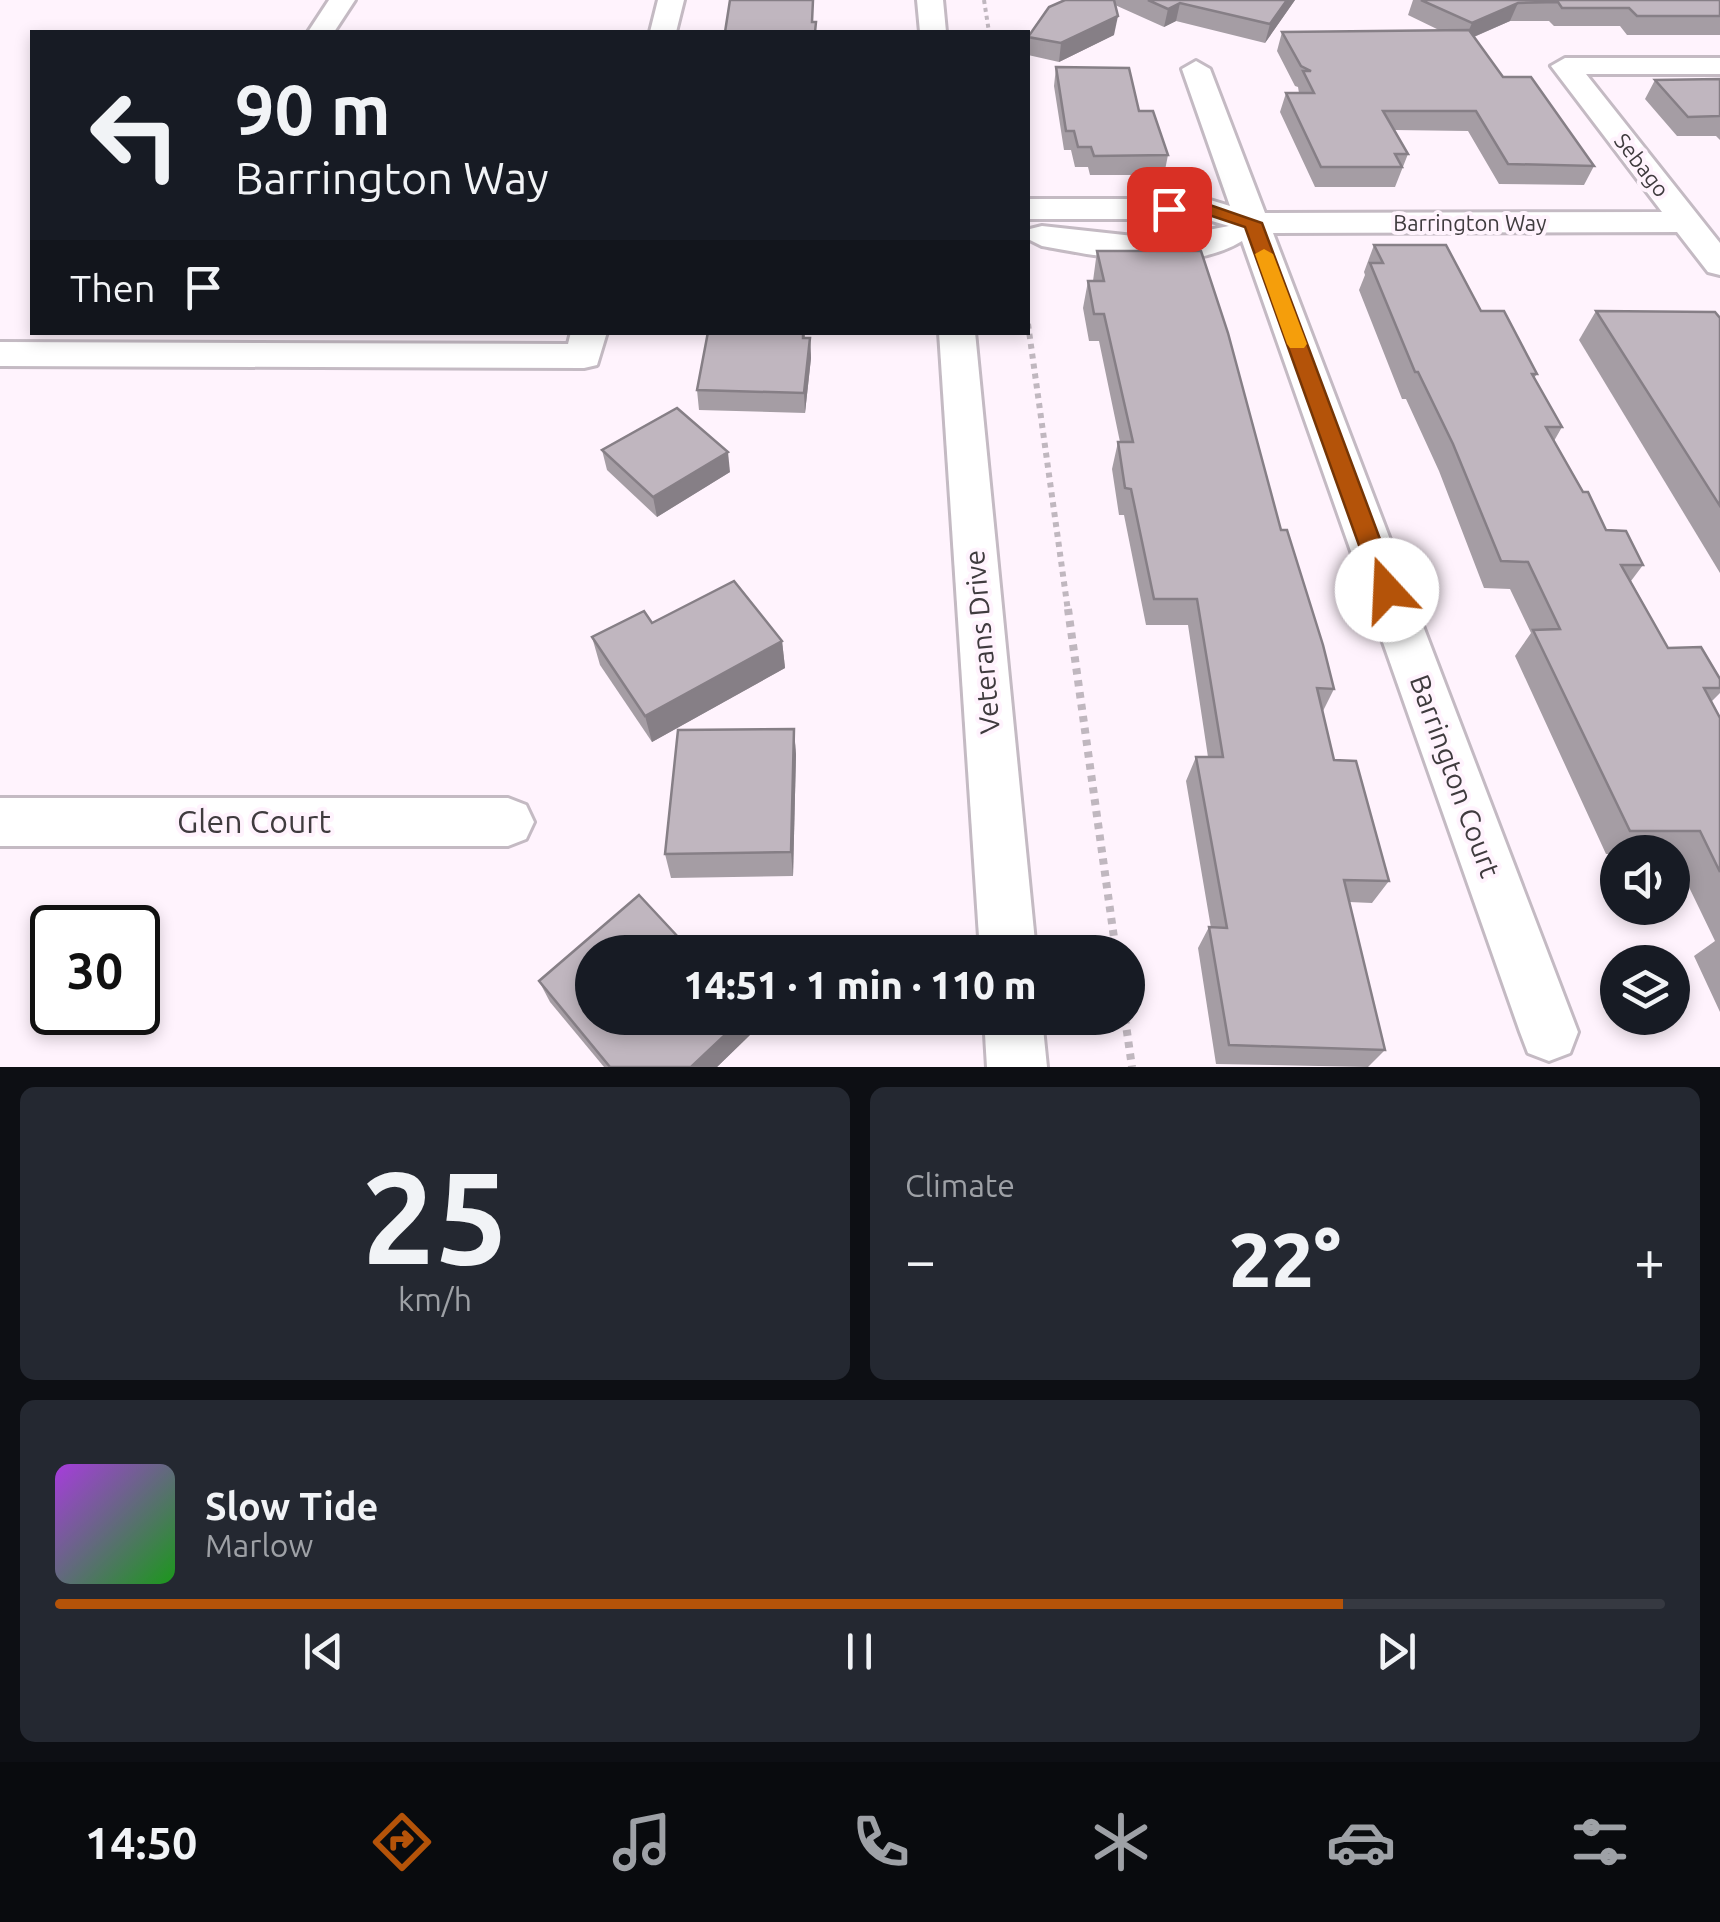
<!DOCTYPE html>
<html lang="en">
<head>
<meta charset="utf-8">
<style>
	body { margin:0; font-family:Ubuntu,sans-serif; background:#242831; color:#f1f3f6; height:100vh; display:flex; flex-direction:column; font-size:38px; white-space:nowrap }
	* { box-sizing:border-box; margin:0 }
	p { font-size:32px; color:#9ea1a6 }
	.icon { flex:none; width:55px; height:55px; fill:none; stroke:currentColor; stroke-width:2; stroke-linecap:round; stroke-linejoin:round }
	.map { position:relative; height:1067px; overflow:hidden }
	.side { display:flex; flex-direction:column; gap:20px; padding:20px; background:#0d0f14; flex:1 }
	.side>* { flex:none }
	.top-card { position:absolute; left:30px; top:30px; width:1000px; height:305px; border-radius:0px; box-shadow:0 5px 15px #0003; background:#171b24; color:#f1f3f6; overflow:hidden }
	.controls { position:absolute; left:1600px; top:835px; display:grid; gap:20px }
	.controls a { display:grid; place-items:center; width:90px; height:90px; border-radius:50%; background:#171b24; box-shadow:0 5px 15px #0003; font-size:50px }
	.speed { position:absolute; left:30px; top:905px; display:flex; gap:20px; font-size:50px; font-weight:700; text-align:center }
	.speed>* { display:grid; place-content:center; width:130px; height:130px; border-radius:50%; background:#171b24; box-shadow:0 5px 15px #0003; line-height:1 }
	.speed .limit { border:5px solid #111; border-radius:15px; background:#fff; color:#111 }
	.pin { position:absolute; display:grid; place-items:center; width:85px; height:85px; color:#fff; margin:-42px; border-radius:20px; box-shadow:0 5px 15px #0006 }
	.me { position:absolute; width:110px; margin:-55px; rotate:340deg; stroke-linejoin:round; filter:drop-shadow(0 0 8px #0008) }
	.turn { display:flex; align-items:center; gap:35px; height:210px; padding:0 40px; font-size:45px }
	.turn .icon { width:130px; height:130px; stroke-width:2.5 }
	.turn b { display:block; font-size:70px; line-height:85px }
	.then { display:flex; align-items:center; height:95px; padding:0 40px; background:#0003; gap:20px; font-size:38px }
	.big { font-size:75px; font-weight:800; line-height:1.1 }
	.side .widget { flex:1; display:flex; flex-direction:column; justify-content:center; gap:15px; min-width:0; padding:0 35px; border-radius:15px; background:#242831 }
	.side .dial { align-items:center; gap:0 }
	.dial b { font-size:130px; line-height:1 }
	.song { display:flex; align-items:center; gap:30px }
	.cover { width:120px; height:120px; border-radius:15px; background:linear-gradient(135deg,hsl(280 70% 55%),hsl(120 70% 35%)) }
	.played { height:10px; border-radius:5px; background:linear-gradient(90deg,#b45309 80%,#363941 80%) }
	.keys { display:flex; justify-content:space-around; direction:ltr }
	.heat { display:flex; justify-content:space-between; align-items:center; font-size:55px; direction:ltr }
	.side .tiles { flex:1; display:grid; gap:20px; grid-template-columns:1fr 1fr }
	.widget:last-child { grid-column:span 2 }
	.trip { position:absolute; left:575px; top:935px; width:570px; height:100px; border-radius:50px; background:#171b24; box-shadow:0 5px 15px #0003; font-weight:800; line-height:100px; text-align:center }
	.dock { display:flex; height:160px; justify-content:space-around; align-items:center; background:#090b0e; color:#9ea1a6 }
	.dock .icon { width:70px; height:70px }
	.dock .selected { color:#b45309 }
	.dock b { font-size:45px; color:#f1f3f6 }
	.map>svg:first-child { display:block }
	.lines { fill:none; stroke-linecap:round; stroke-linejoin:round }
	.minor-casing { stroke:#c4bac3; stroke-width:6 }
	.path-far2 { stroke:#c0b7bf; stroke-width:4; stroke-dasharray:4 4; stroke-linecap:butt }
	.path-far1 { stroke:#c0b7bf; stroke-width:6; stroke-dasharray:5 5; stroke-linecap:butt }
	.path { stroke:#c0b7bf; stroke-width:8; stroke-dasharray:6 6; stroke-linecap:butt }
	.minor { fill:#fff; fill-rule:evenodd }
	.wall { fill:#a59da4 }
	.shaded-wall { fill:#867f86 }
	.building { fill:#c0b6bf; stroke:#867f86; stroke-width:2.5 }
	.route { fill:#b45309; stroke:#753606; stroke-width:2.5 }
	.slow { fill:#f59e0b }
	.labels { text-anchor:middle; stroke-width:8; stroke-linejoin:round; paint-order:stroke }
	.far-street-label { font-size:22px; fill:#3f3b3e; stroke:#fff3fd }
	.street-label { font-size:28px; fill:#3f3b3e; stroke:#fff3fd }
	.near-street-label { font-size:32px; fill:#3f3b3e; stroke:#fff3fd }
</style>
</head>
<body>
<div class="map">
<svg width="1720" height="1067" viewBox="0 0 1720 1067">
	<rect width="100%" height="100%" fill="#fff3fd"/>
	<g class="lines">
		<defs>
			<g id="minor">
				<path d="M329,0h26l-21,32h-26z"/>
				<path d="M658,0h26l-8,32h-26z"/>
				<path d="M917,0h26l3,32h-26z"/>
				<path d="M1565,58h155v16h-134l134,169v32l-12,-3 -31,-40 -404,1 305,799 -8,21 -21,8 -21,-8 -8,-21 -278,-791c-56,34 -139,16 -200,5l-14,-7 2,-10 12,-3 119,13 68,-13 -24,-7h-177v-20h179l23,7 -48,-137 14,-8 14,8 55,144 397,-1 -111,-146z"/>
				<path d="M571,332h36l-10,33 -13,3 -584,-2v-24l568,2z"/>
				<path d="M939,332h36l61,620h-56z"/>
				<path d="M0,798h508l18,7 8,17 -8,17 -18,7h-508z"/>
				<path d="M984,1018h58l5,49h-60z"/>
			</g>
		</defs>
		<use href="#minor" class="minor-casing"/>
		<path class="path-far2" d="M984,0l5,32"/>
		<path class="path-far1" d="M1028,324l40,287"/>
		<g class="path">
			<path d="M1068,609l48,343"/>
			<path d="M1125,1018l7,49"/>
		</g>
		<use href="#minor" class="minor"/>
	</g>
	<g class="wall">
		<path d="M1065,0h230l-30,43 -89,-22 -12,6 -49,-22 -1,30 -55,27 -31,-7v-18z"/>
		<path d="M1413,0h307v35h-93l-7,-9h-66l-5,-5h-39l-36,16 29,40 91,89 -10,19 -85,-1 -31,-53 -74,-1 14,24 -13,33h-80l-35,-75 6,-19h13l-1,-6 -3,-1 -18,-35 5,-19 159,-1 -33,-16z"/>
		<path d="M1056,67l83,44 29,44 -4,20h-74l-2,-8h-13l-4,-17h-7l-10,-64z"/>
		<path d="M1720,79v61l-4,-4h-39l-32,-37 10,-19z"/>
		<path d="M1374,245l107,66 56,63 -3,4 28,49 -8,14 52,89 37,35 -12,16 37,67 52,31v14l-9,9 9,16v294l-26,-56 21,-15 -43,-89h-54v2h-12l-91,-198 16,-23 -21,-44 -26,-1 -45,-117 -33,-72h-4l-43,-109 6,-15 -1,-3z"/>
		<path d="M1097,251l184,279 53,159 -11,22 11,49 55,121 -17,22 -23,-1 36,148 -17,17 -152,-3 -18,-116 11,-21 2,1 -25,-147 10,-24h12l-20,-132h-42l-22,-110h-5l-7,-46 6,-27h2l-21,-101h-10l-6,-33 5,-27h5z"/>
		<path d="M1596,311l124,7v255l-141,-233z"/>
		<path d="M708,332h97v6h5l1,20 -6,55 -106,-3 -2,-20z"/>
		<path d="M602,450l128,22 -73,45 -50,-47z"/>
		<path d="M652,623l130,18 3,27 -133,74 -52,-77 -8,-28z"/>
		<path d="M794,729l2,26 -3,121 -122,2 -6,-24z"/>
		<path d="M539,981l213,52 -35,34h-113l-54,-65z"/>
	</g>
	<g class="shaded-wall">
		<path d="M1287,0h8l-30,43 5,-19z"/>
		<path d="M1180,3l-4,18 -12,6 4,-18z"/>
		<path d="M1518,3l-8,18 -46,20 8,-18z"/>
		<path d="M1118,16l-4,19 -55,27 2,-19z"/>
		<path d="M810,338l1,20 -6,55 -1,-20z"/>
		<path d="M728,452l2,20 -73,45 -4,-20z"/>
		<path d="M782,641l3,27 -133,74 -7,-26z"/>
		<path d="M794,729l2,26 -3,121 -2,-24z"/>
		<path d="M743,1018h6l3,15 -35,34h-26z"/>
	</g>
	<g class="building">
		<path d="M730,0h83l-1,22h4l-1,10h-90z"/>
		<path d="M1065,0h49l4,16 -57,27 -33,-6 21,-30z"/>
		<path d="M1148,0h139l-17,24 -90,-21 -12,6z"/>
		<path d="M1421,0h299v16h-83l-8,-8h-67l-4,-6 -40,1 -46,20z"/>
		<path d="M1469,30l34,47h28l63,89 -86,-2 -32,-53h-93l25,43h-13l7,13h-81l-35,-74h28l-11,-22h8l-10,-5 -19,-34z"/>
		<path d="M1056,67l73,1 10,43h14l15,44 -74,1 -3,-9h-13l-4,-16h-8z"/>
		<path d="M1720,79v37l-32,1 -33,-37z"/>
		<path d="M1374,245h72l35,66h23l33,63h-5l30,53h-16l37,65h5l18,38 20,1 17,34h-22l47,83 33,-1 19,32v9h-16l16,30v154l-20,-41h-70l-97,-201 27,-1 -32,-67 -27,-1 -48,-117 -35,-72h-3l-45,-109h13z"/>
		<path d="M1097,251h104l27,82 53,197h6l36,115 11,44 -17,-1 17,72 22,1 33,120 -45,-1 41,170 -156,-5 -20,-118 18,1 -31,-171h27l-26,-158h-43l-23,-110 -6,-1 -7,-46h15l-29,-128h-10l-6,-33h16z"/>
		<path d="M1596,311l119,1 5,6v188z"/>
		<path d="M708,332h95v6h7l-6,55 -107,-3z"/>
		<path d="M677,408l51,44 -75,45 -51,-47z"/>
		<path d="M734,581l48,60 -137,75 -53,-79 52,-26 8,12z"/>
		<path d="M794,729l-3,123 -126,2 13,-124z"/>
		<path d="M639,895l53,57h-100v66h151l-52,49h-81l-71,-86z"/>
	</g>
	<path class="route" d="M1169,204h38l55,19 137,367 -3,7h-17l-4,-7 -130,-363 -39,-13 -43,-1v-7z"/>
	<path class="slow" d="M1264,249l9,5 34,90 -3,4h-14l-3,-4 -32,-90z"/>
	<g class="labels">
		<g class="far-street-label">
			<text transform="translate(1642 165) rotate(52)" y="8">Sebago</text>
			<text x="1470" y="231">Barrington Way</text>
		</g>
		<g class="street-label">
			<text transform="translate(982 642) rotate(-95)" y="10">Veterans Drive</text>
			<text transform="translate(1455 776) rotate(70)" y="10">Barrington Court</text>
		</g>
		<g class="near-street-label">
			<text x="254" y="833">Glen Court</text>
		</g>
	</g>
</svg>
<div class="controls">
<a><svg class="icon" aria-label="sound" viewBox="0 0 24 24"><path d="M4 9h4l5-4v14l-5-4H4zM17 9q2 3 0 6"/></svg></a>
<a><svg class="icon" aria-label="layers" viewBox="0 0 24 24"><path d="M12 4l9 5-9 5-9-5zM3 14l9 5 9-5"/></svg></a>
</div>
<div class="speed"><div class="limit">30</div></div>
<div class="pin" style="left:1169px;top:209px;background:#d93025"><svg class="icon" aria-label="arrive" viewBox="0 0 24 24"><path d="M6 21V4h12l-3 4 3 4H6"/></svg></div>
<svg class="me" style="left:1387px;top:590px" viewBox="-20 -20 40 40"><circle r="19" fill="#fff"/><path d="M0-13L10 11 0 6-10 11z" fill="#b45309"/></svg>
<div class="trip">14:51 · 1 min · 110 m</div>
<div class="top-card">
<div class="turn"><svg class="icon" aria-label="left" viewBox="0 0 24 24"><path d="M17 20v-9H6M10 6l-5 5 5 5"/></svg><div><b>90 m</b>Barrington Way</div></div>
<div class="then">Then<svg class="icon" aria-label="arrive" viewBox="0 0 24 24"><path d="M6 21V4h12l-3 4 3 4H6"/></svg></div>
</div>
</div>
<section class="side">
<div class="tiles">
<div class="widget dial"><b>25</b><p>km/h</p></div>
<div class="widget"><p>Climate</p>
<div class="heat"><a>−</a><b class="big">22°</b><a>+</a></div>
</div>
<div class="widget">
<div class="song"><i class="cover"></i><div><b>Slow Tide</b><p>Marlow</p></div></div>
<div class="played"></div>
<div class="keys"><svg class="icon" aria-label="previous" viewBox="0 0 24 24"><path d="M18 5L8 12l10 7zM5 5v14"/></svg><svg class="icon" aria-label="pause" viewBox="0 0 24 24"><path d="M8 5v14M16 5v14"/></svg><svg class="icon" aria-label="next" viewBox="0 0 24 24"><path d="M6 5l10 7-10 7zM19 5v14"/></svg></div>
</div>
</div>
</section>
<nav class="dock">
<b>14:50</b>
<svg class="icon selected" aria-label="directions" viewBox="0 0 24 24"><path d="M12 3l9 9-9 9-9-9zM9 14v-3h6M13 9l2 2-2 2"/></svg>
<svg class="icon" aria-label="music" viewBox="0 0 24 24"><path d="M9 18V5l10-2v13"/><circle cx="6" cy="18" r="3"/><circle cx="16" cy="16" r="3"/></svg>
<svg class="icon" aria-label="phone" viewBox="0 0 24 24"><path d="M5 4h4l2 5-3 2q2 4 5 5l2-3 5 2v4C11 20 4 13 5 4z"/></svg>
<svg class="icon" aria-label="climate" viewBox="0 0 24 24"><path d="M12 3v18M4 7l16 10M4 17L20 7"/></svg>
<svg class="icon" aria-label="car" viewBox="0 0 24 24"><path d="M5 17H2v-5l4-1 3-4h7l3 4 3 1v5h-3M9 17h6M6 11h13"/><circle cx="7" cy="17" r="2"/><circle cx="17" cy="17" r="2"/></svg>
<svg class="icon" aria-label="filters" viewBox="0 0 24 24"><path d="M4 7h16M4 17h16"/><circle cx="9" cy="7" r="2"/><circle cx="15" cy="17" r="2"/></svg>
</nav>
</body>
</html>
